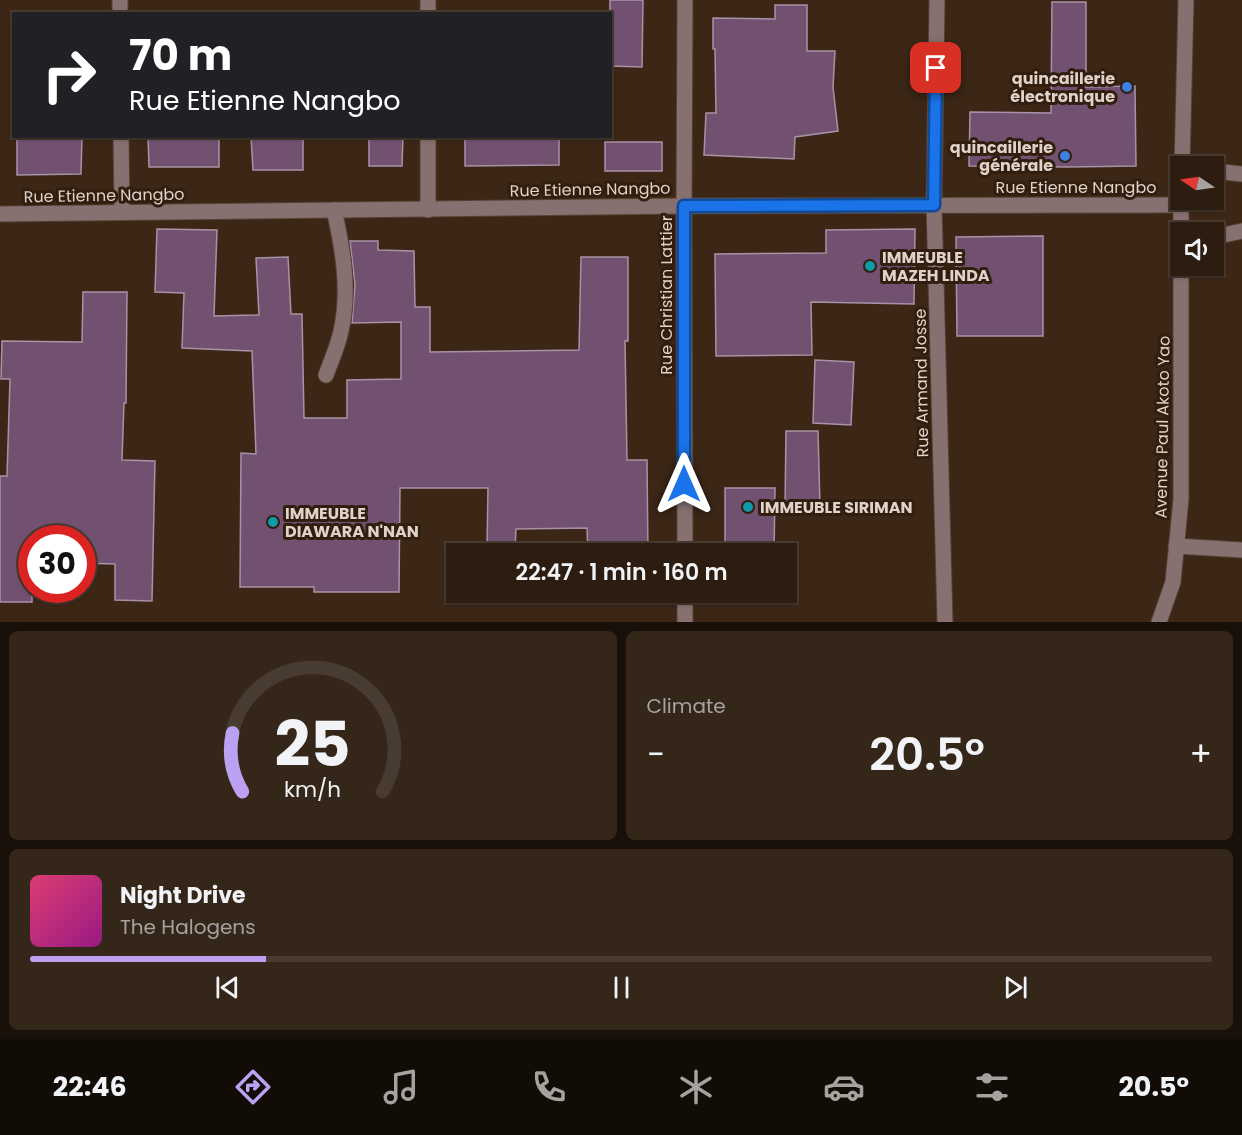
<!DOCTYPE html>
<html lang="en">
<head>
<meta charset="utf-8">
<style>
	body { margin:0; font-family:Poppins,sans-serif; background:#35261a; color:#f1f3f6; height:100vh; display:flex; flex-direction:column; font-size:22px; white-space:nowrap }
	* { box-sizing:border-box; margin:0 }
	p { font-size:20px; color:#a7a29f }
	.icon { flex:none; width:33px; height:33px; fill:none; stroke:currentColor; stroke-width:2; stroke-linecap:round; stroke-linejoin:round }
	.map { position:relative; height:622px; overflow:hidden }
	.side { display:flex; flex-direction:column; gap:9px; padding:9px; background:#191009; flex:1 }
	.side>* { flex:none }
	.top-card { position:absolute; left:12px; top:12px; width:600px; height:126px; border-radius:0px; box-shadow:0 2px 4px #0004,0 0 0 2px #483b31; background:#202124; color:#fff; overflow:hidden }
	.needle { width:39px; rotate:283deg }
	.buttons { position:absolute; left:1170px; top:156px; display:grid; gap:12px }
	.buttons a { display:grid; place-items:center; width:54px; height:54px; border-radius:0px; background:#2d1d11; box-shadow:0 2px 4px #0004,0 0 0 2px #483b31; font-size:30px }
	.speed { position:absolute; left:18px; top:525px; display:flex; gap:12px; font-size:30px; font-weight:700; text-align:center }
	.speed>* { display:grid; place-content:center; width:78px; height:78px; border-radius:50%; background:#2d1d11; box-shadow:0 2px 4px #0004,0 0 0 2px #483b31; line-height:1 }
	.speed .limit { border:9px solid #d22; background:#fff; color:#111 }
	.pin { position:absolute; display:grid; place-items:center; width:51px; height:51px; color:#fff; margin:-26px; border-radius:12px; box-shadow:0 3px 9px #0006 }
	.me { position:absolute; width:66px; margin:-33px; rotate:0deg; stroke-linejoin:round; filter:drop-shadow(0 0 4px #0008) }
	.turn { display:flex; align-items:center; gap:21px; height:126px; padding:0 18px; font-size:27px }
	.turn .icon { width:78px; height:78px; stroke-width:2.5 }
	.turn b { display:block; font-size:42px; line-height:51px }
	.big { font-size:45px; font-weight:600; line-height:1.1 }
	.side .card { flex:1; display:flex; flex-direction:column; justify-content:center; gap:9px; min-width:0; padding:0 21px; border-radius:9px; background:#35261a }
	.side .dial { align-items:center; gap:0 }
	.dial svg { height:156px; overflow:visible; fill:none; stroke:#483b31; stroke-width:7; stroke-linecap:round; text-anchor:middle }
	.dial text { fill:#f1f3f6; stroke:none }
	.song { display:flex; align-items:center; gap:18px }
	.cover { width:72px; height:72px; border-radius:9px; background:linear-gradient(135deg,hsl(340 70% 55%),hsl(310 70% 35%)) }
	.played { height:6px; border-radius:3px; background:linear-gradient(90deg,#bca0f2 20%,#483b31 20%) }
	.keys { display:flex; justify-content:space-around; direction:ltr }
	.heat { display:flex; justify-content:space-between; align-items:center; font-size:33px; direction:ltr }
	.side .tiles { flex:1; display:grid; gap:9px; grid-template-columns:1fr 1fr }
	.card:last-child { grid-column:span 2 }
	.trip { position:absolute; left:446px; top:543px; width:351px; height:60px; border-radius:0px; background:#2d1d11; box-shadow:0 2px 4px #0004,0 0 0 2px #483b31; font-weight:600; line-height:60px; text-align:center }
	.tab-bar { display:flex; height:96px; justify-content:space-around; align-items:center; background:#120c07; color:#a7a29f }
	.tab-bar .icon { width:42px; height:42px }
	.tab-bar .current { color:#bca0f2 }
	.tab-bar b { font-size:27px; color:#f1f3f6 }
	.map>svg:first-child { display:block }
	.building { fill:#71516f; stroke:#a892a7; stroke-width:1.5 }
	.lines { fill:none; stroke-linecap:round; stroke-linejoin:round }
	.minor-casing { stroke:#564233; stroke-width:17 }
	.minor { stroke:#867070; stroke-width:15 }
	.route-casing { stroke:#114b97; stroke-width:15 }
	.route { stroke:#1a73e8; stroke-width:10 }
	.shop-dot { fill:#3f7fe0; stroke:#311e0e; stroke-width:2 }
	.culture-dot { fill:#0f9aa8; stroke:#311e0e; stroke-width:2 }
	.labels { text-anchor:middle; stroke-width:6; stroke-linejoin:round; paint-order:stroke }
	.poi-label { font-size:16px; font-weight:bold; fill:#dfd2c8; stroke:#311e0e; text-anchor:start }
	.street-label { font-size:16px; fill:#dfd2c8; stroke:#311e0e }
</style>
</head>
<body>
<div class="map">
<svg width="1242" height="622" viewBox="0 0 1242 622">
	<rect width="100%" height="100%" fill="#3c2717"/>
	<g class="building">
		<path d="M610,0h33l-1,67 -32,-1z"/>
		<path d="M1052,2h34v85l49,-1 1,80 -69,1 -98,-1 1,-54 81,1z"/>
		<path d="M775,5h32v46h28l-2,36 5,44 -43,6 -1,22 -90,-4 2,-42h10l-1,-64h-2v-31l62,1z"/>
		<path d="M17,136h65l-1,38 -64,1z"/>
		<path d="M148,136h71v31h-70z"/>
		<path d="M251,136h52v34h-50z"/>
		<path d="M369,136h34l-1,30h-33z"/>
		<path d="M465,136h94v29l-94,1z"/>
		<rect x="605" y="142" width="57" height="29"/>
		<path d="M157,229l60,1 -3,86 45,-1 -3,-57 32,-1 3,57h11l2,104h43v-38l54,-1v-57l-49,1 3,-38 -5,-44h28v9l36,1 1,56h15v45l149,-2 2,-93h47v84h-3l2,119h20l1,94h-60l-1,-26 -71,1 -1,19 -28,-1 1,-59h-88l-1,104h-85v-5h-74l1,-134 15,1 -4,-103 -70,-3 2,-55 -29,-1z"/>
		<path d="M915,229l-1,75 -103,-2 1,53 -96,1 -1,-102 111,-1v-23z"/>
		<path d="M1043,236v100h-86l-1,-99z"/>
		<path d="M83,292h44l-1,111h-2l-2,57 33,1 -3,140 -37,-1v-36l-33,-1v-28l-50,-1v68h-32v-126h7l3,-97h-9l1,-38 80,1z"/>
		<path d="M815,360l39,2 -3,63 -38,-2z"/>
		<path d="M786,431h32l2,75 -35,2z"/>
		<path d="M725,488h50l-1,66h-49z"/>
		<path d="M588,592h60v8l-60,1z"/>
	</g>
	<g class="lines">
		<defs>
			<g id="minor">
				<path d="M120,0v14"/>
				<path d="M428,0v14"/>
				<path d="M937,0l-3,205 11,417"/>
				<path d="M121,136l1,76"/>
				<path d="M428,136v74"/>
				<path d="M1182,166l4,-166"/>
				<path d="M1214,171l28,3"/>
				<path d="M1181,200v32"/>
				<path d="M0,214l684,-8 497,-1"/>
				<path d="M1214,237l28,-6"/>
				<path d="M326,375c5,-14 12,-29 15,-44 9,-40 2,-82 -7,-121"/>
				<path d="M1176,546l66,4"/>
				<path d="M685,554l-1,-348 1,-206"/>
				<path d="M685,592v30"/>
				<path d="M1159,622l14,-40 8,-83v-233"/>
			</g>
		</defs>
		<use href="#minor" class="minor-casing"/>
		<use href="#minor" class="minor"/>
	</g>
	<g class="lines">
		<defs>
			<path id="route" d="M684,484v-278l250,-1 2,-137"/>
		</defs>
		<use href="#route" class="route-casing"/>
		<use href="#route" class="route"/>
	</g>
	<g class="shop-dot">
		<circle cx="1127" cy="87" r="6"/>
		<circle cx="1065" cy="156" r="6"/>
	</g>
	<g class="culture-dot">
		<circle cx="870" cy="266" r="6"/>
		<circle cx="748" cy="507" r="6"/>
		<circle cx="273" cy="522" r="6"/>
	</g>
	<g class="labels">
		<g class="poi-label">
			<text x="1115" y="84" text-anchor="end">quincaillerie<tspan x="1115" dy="18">électronique</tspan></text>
			<text x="1053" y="153" text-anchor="end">quincaillerie<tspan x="1053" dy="18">générale</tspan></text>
			<text x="882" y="263">IMMEUBLE<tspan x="882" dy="18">MAZEH LINDA</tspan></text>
			<text x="760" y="513">IMMEUBLE SIRIMAN</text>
			<text x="285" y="519">IMMEUBLE<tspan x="285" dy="18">DIAWARA N'NAN</tspan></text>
		</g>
		<g class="street-label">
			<text x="1076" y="193">Rue Etienne Nangbo</text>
			<text transform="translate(590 189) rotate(-1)" y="6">Rue Etienne Nangbo</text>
			<text transform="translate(104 195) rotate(-1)" y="6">Rue Etienne Nangbo</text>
			<text transform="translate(666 295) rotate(-90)" y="6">Rue Christian Lattier</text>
			<text transform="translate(921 383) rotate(-91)" y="6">Rue Armand Josse</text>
			<text transform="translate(1162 427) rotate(-89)" y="6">Avenue Paul Akoto Yao</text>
		</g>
	</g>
</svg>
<div class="buttons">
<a><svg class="needle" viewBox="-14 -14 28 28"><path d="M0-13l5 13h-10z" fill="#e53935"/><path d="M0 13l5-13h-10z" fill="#a7a29f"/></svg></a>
<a><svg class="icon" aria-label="sound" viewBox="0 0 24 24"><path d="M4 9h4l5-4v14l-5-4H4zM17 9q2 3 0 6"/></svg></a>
</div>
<div class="speed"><div class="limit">30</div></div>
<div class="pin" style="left:936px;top:68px;background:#d93025"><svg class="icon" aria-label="arrive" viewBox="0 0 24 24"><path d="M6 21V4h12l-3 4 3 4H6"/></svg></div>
<svg class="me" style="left:684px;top:484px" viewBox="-20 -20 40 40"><path d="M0-17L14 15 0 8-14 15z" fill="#1a73e8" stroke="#fff" stroke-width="4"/></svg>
<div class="trip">22:47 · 1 min · 160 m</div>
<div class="top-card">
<div class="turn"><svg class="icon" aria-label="right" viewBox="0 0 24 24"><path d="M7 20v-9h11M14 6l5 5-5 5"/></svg><div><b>70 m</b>Rue Etienne Nangbo</div></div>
</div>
</div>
<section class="side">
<div class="tiles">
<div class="card dial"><svg viewBox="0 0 100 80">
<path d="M14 69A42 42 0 1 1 86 69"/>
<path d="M14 69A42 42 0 0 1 9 39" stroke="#bca0f2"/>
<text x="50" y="56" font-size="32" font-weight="700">25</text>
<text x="50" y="72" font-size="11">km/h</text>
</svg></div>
<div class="card"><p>Climate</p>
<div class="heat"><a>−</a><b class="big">20.5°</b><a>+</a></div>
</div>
<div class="card">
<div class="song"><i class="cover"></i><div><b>Night Drive</b><p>The Halogens</p></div></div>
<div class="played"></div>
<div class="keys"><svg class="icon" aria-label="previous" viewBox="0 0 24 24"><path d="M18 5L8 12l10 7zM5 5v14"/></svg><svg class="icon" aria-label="pause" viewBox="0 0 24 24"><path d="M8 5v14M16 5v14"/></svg><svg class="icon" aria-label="next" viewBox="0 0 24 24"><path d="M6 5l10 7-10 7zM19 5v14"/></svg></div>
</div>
</div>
</section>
<nav class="tab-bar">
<b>22:46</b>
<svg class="icon current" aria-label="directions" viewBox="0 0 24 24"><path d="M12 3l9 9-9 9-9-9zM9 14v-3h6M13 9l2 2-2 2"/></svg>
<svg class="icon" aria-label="music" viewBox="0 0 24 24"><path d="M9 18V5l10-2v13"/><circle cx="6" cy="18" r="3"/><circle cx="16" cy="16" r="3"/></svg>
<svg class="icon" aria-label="phone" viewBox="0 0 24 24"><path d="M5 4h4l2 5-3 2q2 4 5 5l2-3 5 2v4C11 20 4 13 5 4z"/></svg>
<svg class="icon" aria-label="climate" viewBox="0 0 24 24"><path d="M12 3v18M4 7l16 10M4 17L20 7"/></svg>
<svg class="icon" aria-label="car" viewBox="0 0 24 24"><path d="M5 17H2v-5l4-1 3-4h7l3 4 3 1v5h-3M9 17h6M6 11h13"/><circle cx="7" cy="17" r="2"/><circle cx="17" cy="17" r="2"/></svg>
<svg class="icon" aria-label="filters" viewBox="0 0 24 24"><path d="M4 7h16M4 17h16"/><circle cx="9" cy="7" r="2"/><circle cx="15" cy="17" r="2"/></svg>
<b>20.5°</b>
</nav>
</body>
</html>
